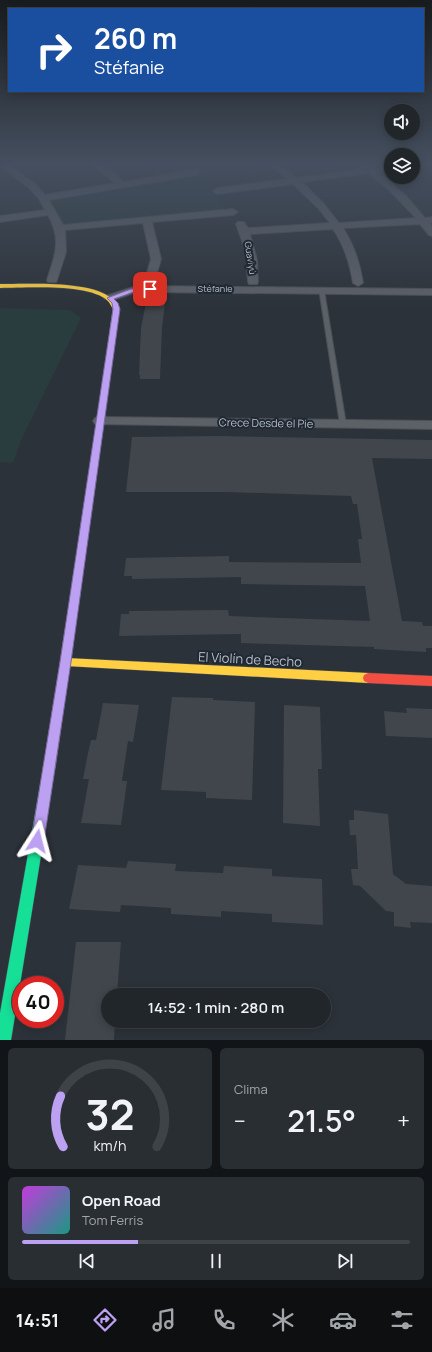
<!DOCTYPE html>
<html lang="es">
<head>
<meta charset="utf-8">
<style>
	body { margin:0; font-family:Manrope,sans-serif; background:#292e33; color:#f1f3f6; height:100vh; display:flex; flex-direction:column; font-size:15px; white-space:nowrap }
	* { box-sizing:border-box; margin:0 }
	p { font-size:13px; color:#a2a5a9 }
	.icon { flex:none; width:22px; height:22px; fill:none; stroke:currentColor; stroke-width:2; stroke-linecap:round; stroke-linejoin:round }
	.map { position:relative; height:1040px; overflow:hidden }
	.details { display:flex; flex-direction:column; gap:8px; padding:8px; background:#121518; flex:1 }
	.details>* { flex:none }
	.banner { position:absolute; left:8px; top:8px; width:416px; height:84px; border-radius:0px; box-shadow:0 2px 10px #0003,0 0 0 1px #3e4347; background:#1a4fa0; color:#fff; overflow:hidden }
	.fabs { position:absolute; left:384px; top:104px; display:grid; gap:8px }
	.fabs a { display:grid; place-items:center; width:36px; height:36px; border-radius:50%; background:#21262b; box-shadow:0 2px 10px #0003,0 0 0 1px #3e4347; font-size:20px }
	.speed { position:absolute; left:12px; top:976px; display:flex; gap:8px; font-size:20px; font-weight:700; text-align:center }
	.speed>* { display:grid; place-content:center; width:52px; height:52px; border-radius:50%; background:#21262b; box-shadow:0 2px 10px #0003,0 0 0 1px #3e4347; line-height:1 }
	.speed .limit { border:6px solid #d22; background:#fff; color:#111 }
	.pin { position:absolute; display:grid; place-items:center; width:34px; height:34px; color:#fff; margin:-17px; border-radius:8px; box-shadow:0 2px 6px #0006 }
	.me { position:absolute; width:44px; margin:-22px; rotate:9deg; stroke-linejoin:round; filter:drop-shadow(0 0 3px #0008) }
	.turn { display:flex; align-items:center; gap:14px; height:84px; padding:0 20px; font-size:18px }
	.turn .icon { width:52px; height:52px; stroke-width:2.5 }
	.turn b { display:block; font-size:28px; line-height:34px }
	.big { font-size:30px; font-weight:600; line-height:1.1 }
	.details .card { flex:1; display:flex; flex-direction:column; justify-content:center; gap:6px; min-width:0; padding:0 14px; border-radius:6px; background:#292e33 }
	.details .dial { align-items:center; gap:0 }
	.dial svg { height:104px; overflow:visible; fill:none; stroke:#3e4347; stroke-width:7; stroke-linecap:round; text-anchor:middle }
	.dial text { fill:#f1f3f6; stroke:none }
	.song { display:flex; align-items:center; gap:12px }
	.cover { width:48px; height:48px; border-radius:6px; background:linear-gradient(135deg,hsl(290 70% 55%),hsl(170 70% 35%)) }
	.played { height:4px; border-radius:2px; background:linear-gradient(90deg,#bca0f2 30%,#3e4347 30%) }
	.keys { display:flex; justify-content:space-around; direction:ltr }
	.heat { display:flex; justify-content:space-between; align-items:center; font-size:22px; direction:ltr }
	.details .tiles { flex:1; display:grid; gap:8px; grid-template-columns:1fr 1fr }
	.card:last-child { grid-column:span 2 }
	.trip { position:absolute; left:101px; top:988px; width:230px; height:40px; border-radius:20px; background:#21262b; box-shadow:0 2px 10px #0003,0 0 0 1px #3e4347; font-weight:600; line-height:40px; text-align:center }
	.tabs { display:flex; height:64px; justify-content:space-around; align-items:center; background:#0d0f11; color:#a2a5a9 }
	.tabs .icon { width:28px; height:28px }
	.tabs .selected { color:#bca0f2 }
	.tabs b { font-size:18px; color:#f1f3f6 }
	.map>svg:first-child { display:block }
	.green { fill:#293c3e }
	.building { fill:#41464c }
	.lines { fill:none; stroke-linecap:round; stroke-linejoin:round }
	.lane-casing { stroke:#4a4f56; stroke-width:2 }
	.street-casing { stroke:#4a4f56; stroke-width:2 }
	.fast-casing { stroke:#4a4f56; stroke-width:1 }
	.slow-casing { stroke:#4a4f56; stroke-width:1 }
	.jam-casing { stroke:#4a4f56; stroke-width:1 }
	.lane { fill:#5c6067; fill-rule:evenodd }
	.street { fill:#5c6067; fill-rule:evenodd }
	.fast { fill:#16e098; fill-rule:evenodd }
	.slow { fill:#ffcf43; fill-rule:evenodd }
	.jam { fill:#f24e42; fill-rule:evenodd }
	.route { fill:#bca0f2; stroke:#7a689d }
	.labels { text-anchor:middle; stroke-width:4; stroke-linejoin:round; paint-order:stroke }
	.far-street-label { font-size:9px; fill:#b7bfc9; stroke:#202933 }
	.street-label { font-size:11px; fill:#b7bfc9; stroke:#202933 }
	.near-street-label { font-size:13px; fill:#b7bfc9; stroke:#202933 }
</style>
</head>
<body>
<div class="map">
<svg width="432" height="1040" viewBox="0 0 432 1040">
	<rect width="100%" height="100%" fill="#2c3239"/>
	<g class="green">
		<path d="M192,176l7,2 26,29 -2,3 -152,15 -9,-1 -12,-23 1,-2z"/>
		<path d="M0,308l70,2 11,8 -60,122 -8,23 -13,-1z"/>
	</g>
	<g class="building">
		<path d="M146,303h19l-3,25 -2,51h-20v-4h-1l2,-47z"/>
		<path d="M218,436l214,4v19l-60,-1 30,163 20,1 1,4h9v22h-6v4l-52,-3v-2l-133,-4v-9l-122,2 2,-22h8v-3l99,-1 1,6 141,5 -5,-35 -124,-2v-7l-109,2v-3h-8l2,-18 103,-2v6l132,1 -3,-24h4l-5,-35h-4l-2,-8 -124,-4h-101l6,-55z"/>
		<path d="M172,697l41,1v2l42,2 -3,98 -46,-2v-6l-45,-2z"/>
		<path d="M103,703l36,2 -6,37 -5,-1 -6,40h5l-6,44 -40,-2 8,-44h-6l5,-26 3,-13h5z"/>
		<path d="M284,705l36,2 2,62h-4l2,57 -37,-3z"/>
		<path d="M406,708l26,1v29l-46,-2 -2,-25 23,2z"/>
		<path d="M354,810l34,4 5,60 13,10 26,2v37l-22,-1 1,6 -17,-2v-14l-8,-1 -26,-25 -7,-1 -2,-16h7l-2,-34h-6l-1,-15h5z"/>
		<path d="M128,861l48,3 -1,7 48,2 1,-7 48,3v7l50,3 1,46 -51,-3v-8l-51,-3v6l-50,-3v-6l-50,-3 -1,7 -51,-3 9,-44 48,3z"/>
		<path d="M76,942h45l-4,53h-9v26h7l-1,19h-49z"/>
	</g>
	<g class="lines">
		<defs>
			<path id="lane" d="M319,289l5,1 22,134 -3,2 -3,-2z"/>
			<g id="street">
				<path d="M91,163h10l23,19 73,-13 4,3 -4,3 -148,25 14,25 170,-16 5,3 -5,3 -81,7 9,37 -6,21 -5,3 -5,-3 6,-21 -8,-36 -78,7 1,22 -9,28 -1,2h-8l-1,-2c8,-25 15,-40 1,-65l-48,7v-6l45,-6 -6,-11 -10,-11 -27,-21 4,-2h3l26,19 10,11 70,-12z"/>
				<path d="M268,163h10l18,15 67,-9 -2,-2 4,-2 7,3 19,-3v6l-13,1 27,23 20,23 7,-1v6h-2l2,3v10l-3,-1 -9,-11 -77,4c11,17 17,35 20,55l-5,3 -5,-3c-3,-19 -9,-38 -20,-54l-83,5 7,26 1,22 -1,2h-8l-1,-2 -2,-30 -10,-28 2,-2h6l4,6 82,-5 -12,-15 -25,-24 -76,10 -4,-3 4,-3 70,-9zM369,173l21,18 26,27 -77,5 -15,-19 -22,-22z"/>
				<path d="M413,163h17l-17,4z"/>
				<path d="M150,286l282,3v6l-282,-3 -16,1 -24,8 -6,-3 2,-2 27,-9z"/>
				<path d="M100,417l332,4v8l-337,-5 -2,-3 2,-3z"/>
			</g>
			<path id="fast" d="M50,758l4,1 2,4 -45,277h-11v-27l44,-250 2,-4z"/>
			<g id="slow">
				<path d="M0,284c26,0 93,-4 112,15 3,3 5,7 7,10l-28,202 -3,1 -4,-3 29,-200c-2,-3 -3,-6 -5,-8 -19,-18 -83,-13 -108,-13z"/>
				<path d="M66,658l302,15 4,2 1,3 -1,3 -4,2 -302,-17 -4,-1 -1,-3 1,-3z"/>
			</g>
			<g id="jam">
				<path d="M88,506l4,3 -36,254 -2,4 -4,1 -4,-1 -2,-4 40,-254z"/>
				<path d="M368,673l64,3v10l-64,-3 -4,-2 -1,-3 1,-3z"/>
			</g>
		</defs>
		<use href="#lane" class="lane-casing"/>
		<use href="#street" class="street-casing"/>
		<use href="#fast" class="fast-casing"/>
		<use href="#slow" class="slow-casing"/>
		<use href="#jam" class="jam-casing"/>
		<use href="#lane" class="lane"/>
		<use href="#street" class="street"/>
		<use href="#fast" class="fast"/>
		<use href="#slow" class="slow"/>
		<use href="#jam" class="jam"/>
	</g>
	<linearGradient id="sky" x2="0" y2="1"><stop stop-color="#181c1f"/><stop offset="0.53" stop-color="#454f5f"/><stop offset="1" stop-color="#454f5f" stop-opacity="0"/></linearGradient>
	<rect width="432" height="309" fill="url(#sky)"/>
	<path class="route" d="M150,287h2v3l-18,2 -20,7 4,4 2,6 -49,353 -27,179 -2,4 -5,2 -4,-2 -2,-4 29,-179 53,-353 -1,-6 -5,-5 24,-9z"/>
	<g class="labels">
		<g class="far-street-label">
			<text transform="translate(250 258) rotate(81)" y="3">Guaviyú</text>
			<text x="215" y="292">Stéfanie</text>
		</g>
		<g class="street-label">
			<text transform="translate(266 423) rotate(1)" y="4">Crece Desde el Pie</text>
		</g>
		<g class="near-street-label">
			<text transform="translate(250 659) rotate(3)" y="5">El Violín de Becho</text>
		</g>
	</g>
</svg>
<div class="fabs">
<a><svg class="icon" aria-label="sound" viewBox="0 0 24 24"><path d="M4 9h4l5-4v14l-5-4H4zM17 9q2 3 0 6"/></svg></a>
<a><svg class="icon" aria-label="layers" viewBox="0 0 24 24"><path d="M12 4l9 5-9 5-9-5zM3 14l9 5 9-5"/></svg></a>
</div>
<div class="speed"><div class="limit">40</div></div>
<div class="pin" style="left:150px;top:289px;background:#d93025"><svg class="icon" aria-label="arrive" viewBox="0 0 24 24"><path d="M6 21V4h12l-3 4 3 4H6"/></svg></div>
<svg class="me" style="left:37px;top:841px" viewBox="-20 -20 40 40"><path d="M0-17L14 15 0 8-14 15z" fill="#bca0f2" stroke="#fff" stroke-width="4"/></svg>
<div class="trip">14:52 · 1 min · 280 m</div>
<div class="banner">
<div class="turn"><svg class="icon" aria-label="right" viewBox="0 0 24 24"><path d="M7 20v-9h11M14 6l5 5-5 5"/></svg><div><b>260 m</b>Stéfanie</div></div>
</div>
</div>
<section class="details">
<div class="tiles">
<div class="card dial"><svg viewBox="0 0 100 80">
<path d="M14 69A42 42 0 1 1 86 69"/>
<path d="M14 69A42 42 0 0 1 12 30" stroke="#bca0f2"/>
<text x="50" y="56" font-size="32" font-weight="700">32</text>
<text x="50" y="72" font-size="11">km/h</text>
</svg></div>
<div class="card"><p>Clima</p>
<div class="heat"><a>−</a><b class="big">21.5°</b><a>+</a></div>
</div>
<div class="card">
<div class="song"><i class="cover"></i><div><b>Open Road</b><p>Tom Ferris</p></div></div>
<div class="played"></div>
<div class="keys"><svg class="icon" aria-label="previous" viewBox="0 0 24 24"><path d="M18 5L8 12l10 7zM5 5v14"/></svg><svg class="icon" aria-label="pause" viewBox="0 0 24 24"><path d="M8 5v14M16 5v14"/></svg><svg class="icon" aria-label="next" viewBox="0 0 24 24"><path d="M6 5l10 7-10 7zM19 5v14"/></svg></div>
</div>
</div>
</section>
<nav class="tabs">
<b>14:51</b>
<svg class="icon selected" aria-label="directions" viewBox="0 0 24 24"><path d="M12 3l9 9-9 9-9-9zM9 14v-3h6M13 9l2 2-2 2"/></svg>
<svg class="icon" aria-label="music" viewBox="0 0 24 24"><path d="M9 18V5l10-2v13"/><circle cx="6" cy="18" r="3"/><circle cx="16" cy="16" r="3"/></svg>
<svg class="icon" aria-label="phone" viewBox="0 0 24 24"><path d="M5 4h4l2 5-3 2q2 4 5 5l2-3 5 2v4C11 20 4 13 5 4z"/></svg>
<svg class="icon" aria-label="climate" viewBox="0 0 24 24"><path d="M12 3v18M4 7l16 10M4 17L20 7"/></svg>
<svg class="icon" aria-label="car" viewBox="0 0 24 24"><path d="M5 17H2v-5l4-1 3-4h7l3 4 3 1v5h-3M9 17h6M6 11h13"/><circle cx="7" cy="17" r="2"/><circle cx="17" cy="17" r="2"/></svg>
<svg class="icon" aria-label="filters" viewBox="0 0 24 24"><path d="M4 7h16M4 17h16"/><circle cx="9" cy="7" r="2"/><circle cx="15" cy="17" r="2"/></svg>
</nav>
</body>
</html>
